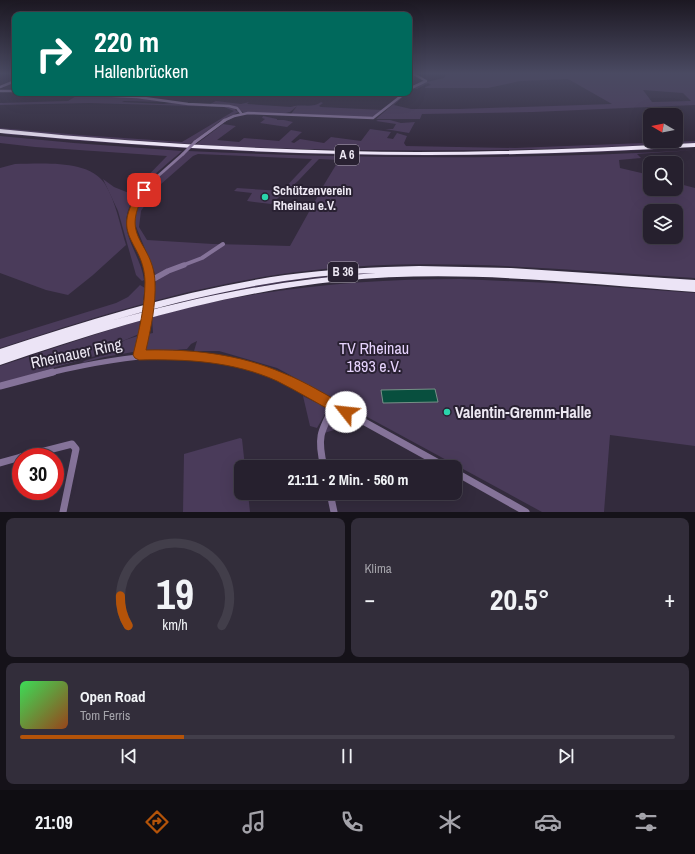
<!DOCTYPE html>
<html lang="de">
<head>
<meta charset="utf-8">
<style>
	body { margin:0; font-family:"Archivo Narrow",sans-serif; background:#322d3a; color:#f1f3f6; height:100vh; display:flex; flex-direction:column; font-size:15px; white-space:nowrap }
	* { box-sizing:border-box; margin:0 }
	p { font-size:13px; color:#a4a3aa }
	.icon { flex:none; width:22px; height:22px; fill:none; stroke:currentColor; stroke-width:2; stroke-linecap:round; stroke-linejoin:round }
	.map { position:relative; height:512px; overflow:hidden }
	.details { display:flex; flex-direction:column; gap:6px; padding:6px; background:#151219; flex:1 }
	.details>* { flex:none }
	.hud { position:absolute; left:12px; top:12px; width:400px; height:84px; border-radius:8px; box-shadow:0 4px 16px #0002,0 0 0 1px #423e4a; background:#00695c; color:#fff; overflow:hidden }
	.needle { width:26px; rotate:280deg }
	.buttons { position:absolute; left:643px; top:108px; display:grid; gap:8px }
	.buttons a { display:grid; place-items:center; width:40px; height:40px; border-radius:8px; background:#26202e; box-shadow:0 4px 16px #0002,0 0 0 1px #423e4a; font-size:20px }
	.speed { position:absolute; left:12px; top:448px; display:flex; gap:8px; font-size:20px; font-weight:700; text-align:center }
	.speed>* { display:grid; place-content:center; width:52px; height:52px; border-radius:50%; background:#26202e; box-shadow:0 4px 16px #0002,0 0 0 1px #423e4a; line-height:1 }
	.speed .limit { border:6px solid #d22; background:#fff; color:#111 }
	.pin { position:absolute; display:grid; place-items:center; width:34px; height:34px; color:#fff; margin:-17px; border-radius:8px; box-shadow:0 2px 6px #0006 }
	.me { position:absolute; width:44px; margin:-22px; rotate:299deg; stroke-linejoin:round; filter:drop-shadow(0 0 3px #0008) }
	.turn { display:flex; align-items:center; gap:14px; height:84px; padding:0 16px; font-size:18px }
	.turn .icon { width:52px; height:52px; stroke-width:2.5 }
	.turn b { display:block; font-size:28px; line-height:34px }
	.big { font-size:30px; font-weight:800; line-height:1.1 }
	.details .card { flex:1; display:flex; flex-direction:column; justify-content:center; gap:6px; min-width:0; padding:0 14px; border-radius:8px; background:#322d3a }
	.details .dial { align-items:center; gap:0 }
	.dial svg { height:104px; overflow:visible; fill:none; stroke:#423e4a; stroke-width:7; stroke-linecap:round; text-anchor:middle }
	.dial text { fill:#f1f3f6; stroke:none }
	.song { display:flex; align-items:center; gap:12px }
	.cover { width:48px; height:48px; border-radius:6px; background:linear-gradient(135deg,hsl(130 70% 55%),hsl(20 70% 35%)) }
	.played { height:4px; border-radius:2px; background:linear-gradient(90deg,#b45309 25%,#423e4a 25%) }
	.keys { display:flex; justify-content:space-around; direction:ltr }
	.heat { display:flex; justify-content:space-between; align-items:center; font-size:22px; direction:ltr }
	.details .tiles { flex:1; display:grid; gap:6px; grid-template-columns:1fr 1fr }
	.card:last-child { grid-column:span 2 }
	.trip { position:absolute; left:234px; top:460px; width:228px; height:40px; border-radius:8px; background:#26202e; box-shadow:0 4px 16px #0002,0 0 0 1px #423e4a; font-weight:800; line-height:40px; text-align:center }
	.tabs { display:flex; height:64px; justify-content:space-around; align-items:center; background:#0f0d12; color:#a4a3aa }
	.tabs .icon { width:28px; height:28px }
	.tabs .active { color:#b45309 }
	.tabs b { font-size:18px; color:#f1f3f6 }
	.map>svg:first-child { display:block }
	.green { fill:#4a3b5a; fill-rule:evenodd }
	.building { fill:#084f3e; stroke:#769087 }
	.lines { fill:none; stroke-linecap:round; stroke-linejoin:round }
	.street-far4 { stroke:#857399; stroke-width:2.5 }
	.street-far3 { stroke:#857399; stroke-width:3 }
	.street-far2 { stroke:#857399; stroke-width:4 }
	.street-far1 { stroke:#857399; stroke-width:5.5 }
	.street { stroke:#857399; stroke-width:7 }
	.highway { fill:#ece4f6; fill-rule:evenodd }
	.street-bridge-far1 { stroke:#857399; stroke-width:3 }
	.street-bridge { stroke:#857399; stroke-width:5.5 }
	.route { fill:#b45309; stroke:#753606 }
	.poi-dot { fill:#2ad5ac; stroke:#292132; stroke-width:1.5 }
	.labels { text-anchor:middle; stroke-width:4; stroke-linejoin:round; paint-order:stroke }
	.shield { fill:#292132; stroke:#b2acb8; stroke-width:1 }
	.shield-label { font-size:12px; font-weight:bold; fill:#ece7f2 }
	.poi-label { font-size:13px; font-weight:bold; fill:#ece7f2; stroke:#292132; text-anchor:start }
	.near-park-label { font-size:16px; fill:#e6d3fd; stroke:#292132 }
	.near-street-label { font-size:16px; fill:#ece7f2; stroke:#292132 }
	.near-poi-label { font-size:16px; font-weight:bold; fill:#ece7f2; stroke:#292132; text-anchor:start }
</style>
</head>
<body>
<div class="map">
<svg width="695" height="512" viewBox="0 0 695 512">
	<rect width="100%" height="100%" fill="#332b3d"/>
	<g class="green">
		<path d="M447,73h248v32l-162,7 -111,2 -2,5h-44l30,-26h1l-13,12 17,4h48l153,-5 -44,-25 -48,2 -32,7h-63v-1l6,-2 -3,-2 -11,6 -4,-1 14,-6 17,-4zM643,90l40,3 8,8 -39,1z"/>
		<path d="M39,93c43,0 87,3 130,9l-45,-1 -2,1 41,2 10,-1 55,3 7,2 1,3 2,-1 1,2 -19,9 -30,23 -109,-7 -81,-8v-1l80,7 102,7 52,-31 -10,-4 -135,-4 -89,2v-2l68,-2 10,-6z"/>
		<path d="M216,101l25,3 8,-2 -2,2 44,3c10,-4 21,2 30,-5l2,1 -4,3 2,1 62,3 -8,6 -6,2 -78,-4 6,-8 -7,6 -8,2 -39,-2 -9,-6 -24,-2z"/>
		<path d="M263,116l14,3v1h7l9,2 -6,5 -27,-4 5,-4 -3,-1z"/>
		<path d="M378,120h12l11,3 14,-1 -6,11 -24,-4h8l3,-5 -20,-3z"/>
		<path d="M223,124l13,2 -19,14 22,2 5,-4 35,3 12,-11 11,2 -11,10 3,1 6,-4 24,4 7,-6 30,4 9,-12 21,3 -4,6 6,1 4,-6 10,3 -3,7 2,3 109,2 180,-7v2c-167,9 -333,10 -500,2z"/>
		<path d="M0,132l143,13 276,9 259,-6c-189,11 -379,10 -567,-5 -27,-2 -54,-4 -81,-7 -9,-1 -23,0 -30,-4z"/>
		<path d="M0,136l74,7 108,8c-22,20 -62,45 -55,80 4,17 15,32 17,49l-2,1 -6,-6 -18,-64 -15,-32 11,8 15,6 6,-4 32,-33 -132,-9 -35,-4z"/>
		<path d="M695,150l-58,4 4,4 -22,2 1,8 30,7v14h26v-6l19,5v90c-129,-8 -260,-22 -389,-7 -106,12 -206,44 -306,77v-9l116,-36 12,-6 12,-12 5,3 -2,12 11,-3 2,-21 -21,-52c-2,-32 32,-54 53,-73 169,8 338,9 507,-1zM198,154l114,5 -30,32 -45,-3 -3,3 18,2 -5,8 24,3 27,-23 21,-22 20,1 -14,23 -35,63 -77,-2 -66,-4 -8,-13 2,-16 12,-18 8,-9 32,-28zM650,211h26v26h-26z"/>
		<path d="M15,164c26,0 74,-5 90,20 11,18 15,41 21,61l-33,30 -25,20 -22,-5 -46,-17v-105z"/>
		<path d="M370,272l197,5 -198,-3 -72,6 -70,12 -71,16 -156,48 104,-34 114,-30 73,-12z"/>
		<path d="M461,279l111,5 123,9v153l-85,-11 -6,77h-62l-265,-144 -58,-17h-25l3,-10 -6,3 -4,5c-13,0 -29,7 -43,2l4,-17 5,-1 -1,-15 -12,3 -1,13 -21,9 -19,12 -36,10 -63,19v-18c67,-22 134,-46 203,-62 85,-18 171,-25 258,-25z"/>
		<path d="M141,335l-5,15 -3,2 -28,5 -23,6 2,-2 20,-6 21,-15z"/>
		<path d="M303,396l22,11v7l-8,14 -7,-2z"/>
		<path d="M337,414l18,10 -31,9 8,-15z"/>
		<path d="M240,438l2,1 3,28h-4v26h7l2,19h-67l1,-58z"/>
	</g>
	<path class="building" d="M435,389l3,13 -55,1 -2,-13z"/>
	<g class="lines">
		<g class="street-far4">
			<path d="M0,87l15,-6"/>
			<path d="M409,89l17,-8 -14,-8"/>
			<path d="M0,91h15"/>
			<path d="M54,93l83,4 51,7 41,2 8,2 4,5"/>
			<path d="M223,121l11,-5 14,-3 125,5 32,-25"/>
		</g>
		<g class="street-far3">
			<path d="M195,142l30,-22"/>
			<path d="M149,184l34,-30"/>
		</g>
		<g class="street-far2">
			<path d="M146,266c-12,-37 -28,-49 4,-83"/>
			<path d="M181,266l21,-8 21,-14"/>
		</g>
		<g class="street-far1">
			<path d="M146,265l2,14 1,17"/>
			<path d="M150,281l18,-10 16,-6"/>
			<path d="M139,355l7,-28"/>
			<path d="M49,373c78,-18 144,-29 221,0"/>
		</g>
		<g class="street">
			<path d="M268,372l35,16 143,79"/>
			<path d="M0,386l53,-14"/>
			<path d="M21,457l51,-13 4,5 -13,63"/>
			<path d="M0,463l21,-6"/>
			<path d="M324,467c-7,-29 -4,-35 10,-61"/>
			<path d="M455,472l71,40"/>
			<path d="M330,493l4,19"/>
		</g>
		<g class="highway">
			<path d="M0,129c115,12 230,19 345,22 117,3 234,-2 350,-8v4c-116,6 -233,10 -350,7 -115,-2 -230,-10 -345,-21z"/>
			<path d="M419,266l92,2 184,12v12c-117,-9 -237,-23 -355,-11 -117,12 -229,46 -340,84v-16c93,-31 188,-60 285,-74 45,-6 89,-8 134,-9zM376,273c-93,6 -183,24 -272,50 88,-26 180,-48 272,-50z"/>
		</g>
		<path class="street-bridge-far1" d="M183,154l12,-12"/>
		<path class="street-bridge" d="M146,327l3,-31"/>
	</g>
	<linearGradient id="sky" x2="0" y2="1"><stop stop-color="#1c1822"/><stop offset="0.51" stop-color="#4a4a62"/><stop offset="1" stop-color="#4a4a62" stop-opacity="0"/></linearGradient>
	<rect width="695" height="144" fill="url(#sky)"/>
	<path class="route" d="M141,188h5l1,2c-30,48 6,50 8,92 1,22 -4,46 -9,68 47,-1 93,4 137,23 23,9 45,23 67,35l2,4 -2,4 -4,2 -5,-2c-21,-11 -42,-24 -64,-35 -44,-20 -92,-22 -138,-21l-4,-2 -2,-3c6,-24 12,-49 12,-73 -1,-43 -38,-44 -4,-94z"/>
	<g class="poi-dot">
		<circle cx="265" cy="197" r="4"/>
		<circle cx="447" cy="412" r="4"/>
	</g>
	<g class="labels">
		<g class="shield">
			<rect x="335" y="145" width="24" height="20" rx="3"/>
			<rect x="328" y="262" width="30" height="20" rx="3"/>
		</g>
		<g class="shield-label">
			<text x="347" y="159">A 6</text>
			<text x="343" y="276">B 36</text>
		</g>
		<g class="poi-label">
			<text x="273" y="195">Schützenverein<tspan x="273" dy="15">Rheinau e.V.</tspan></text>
		</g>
		<g class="near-park-label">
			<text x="374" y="354">TV Rheinau<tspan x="374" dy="18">1893 e.V.</tspan></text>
		</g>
		<g class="near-street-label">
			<text transform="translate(76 353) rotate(-12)" y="6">Rheinauer Ring</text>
		</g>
		<g class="near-poi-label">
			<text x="455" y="418">Valentin-Gremm-Halle</text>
		</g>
	</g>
</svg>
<div class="buttons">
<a><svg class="needle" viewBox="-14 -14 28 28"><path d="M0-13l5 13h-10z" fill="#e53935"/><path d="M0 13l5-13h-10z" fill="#a4a3aa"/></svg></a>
<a><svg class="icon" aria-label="search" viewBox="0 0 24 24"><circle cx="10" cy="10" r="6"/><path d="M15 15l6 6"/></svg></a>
<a><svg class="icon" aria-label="layers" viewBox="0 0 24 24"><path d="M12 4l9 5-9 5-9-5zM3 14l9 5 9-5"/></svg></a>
</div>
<div class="speed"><div class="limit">30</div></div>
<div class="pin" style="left:144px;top:190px;background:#d93025"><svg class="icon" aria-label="arrive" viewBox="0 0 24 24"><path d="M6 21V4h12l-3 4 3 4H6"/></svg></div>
<svg class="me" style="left:346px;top:412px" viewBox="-20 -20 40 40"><circle r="19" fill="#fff"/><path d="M0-13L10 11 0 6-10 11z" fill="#b45309"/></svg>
<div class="trip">21:11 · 2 Min. · 560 m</div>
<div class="hud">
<div class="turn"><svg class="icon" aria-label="right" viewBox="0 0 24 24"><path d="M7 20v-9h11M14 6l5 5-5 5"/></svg><div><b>220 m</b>Hallenbrücken</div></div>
</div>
</div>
<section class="details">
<div class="tiles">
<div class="card dial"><svg viewBox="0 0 100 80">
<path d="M14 69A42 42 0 1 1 86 69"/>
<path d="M14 69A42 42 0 0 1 8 46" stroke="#b45309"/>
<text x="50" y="56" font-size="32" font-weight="700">19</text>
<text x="50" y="72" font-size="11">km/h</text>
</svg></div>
<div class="card"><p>Klima</p>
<div class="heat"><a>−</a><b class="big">20.5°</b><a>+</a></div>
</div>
<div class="card">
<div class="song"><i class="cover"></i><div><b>Open Road</b><p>Tom Ferris</p></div></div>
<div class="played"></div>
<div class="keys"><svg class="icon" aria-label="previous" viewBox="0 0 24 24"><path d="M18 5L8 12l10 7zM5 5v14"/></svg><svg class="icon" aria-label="pause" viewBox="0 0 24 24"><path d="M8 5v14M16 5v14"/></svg><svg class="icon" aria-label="next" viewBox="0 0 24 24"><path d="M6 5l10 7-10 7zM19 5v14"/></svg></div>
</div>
</div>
</section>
<nav class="tabs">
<b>21:09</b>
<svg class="icon active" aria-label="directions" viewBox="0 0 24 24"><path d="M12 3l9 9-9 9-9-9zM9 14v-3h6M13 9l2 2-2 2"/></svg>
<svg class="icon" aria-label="music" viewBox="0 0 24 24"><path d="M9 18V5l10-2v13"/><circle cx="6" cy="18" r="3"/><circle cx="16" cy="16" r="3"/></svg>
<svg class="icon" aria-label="phone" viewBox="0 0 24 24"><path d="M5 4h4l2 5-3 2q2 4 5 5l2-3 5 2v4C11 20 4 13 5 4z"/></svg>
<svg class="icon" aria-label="climate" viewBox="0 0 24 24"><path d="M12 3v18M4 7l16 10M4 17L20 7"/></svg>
<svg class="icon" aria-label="car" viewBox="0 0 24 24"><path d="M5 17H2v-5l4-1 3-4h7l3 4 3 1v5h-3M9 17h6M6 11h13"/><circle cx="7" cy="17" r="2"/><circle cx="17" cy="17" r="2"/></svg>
<svg class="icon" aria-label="filters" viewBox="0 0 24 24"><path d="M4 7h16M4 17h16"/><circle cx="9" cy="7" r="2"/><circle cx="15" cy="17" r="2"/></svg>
</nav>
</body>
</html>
